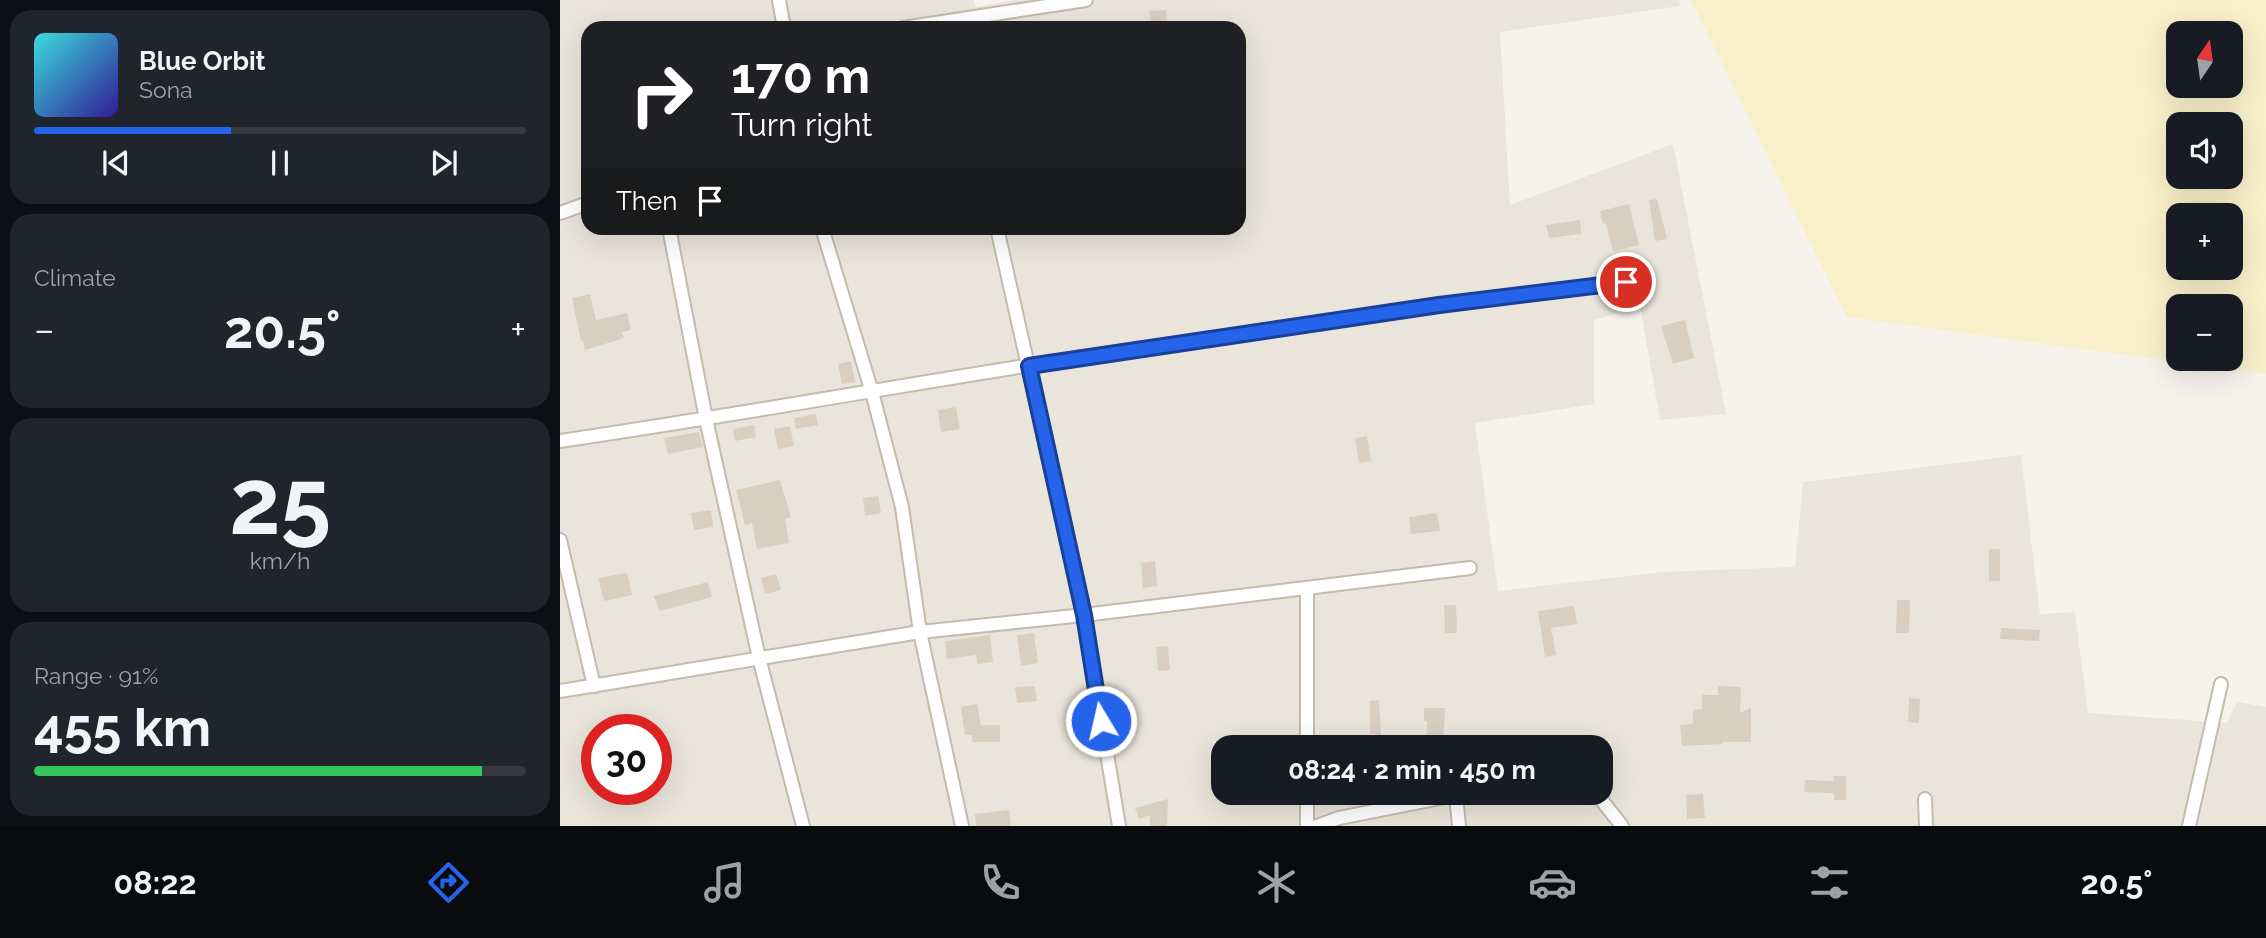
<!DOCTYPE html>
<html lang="en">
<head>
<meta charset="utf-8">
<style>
	body { margin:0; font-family:Raleway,sans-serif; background:#20242c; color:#f1f3f6; height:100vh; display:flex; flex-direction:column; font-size:26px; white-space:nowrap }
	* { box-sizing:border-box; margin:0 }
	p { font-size:23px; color:#9ea1a6 }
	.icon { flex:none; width:38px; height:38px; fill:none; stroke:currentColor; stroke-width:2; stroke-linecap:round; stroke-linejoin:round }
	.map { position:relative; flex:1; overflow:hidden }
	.details { display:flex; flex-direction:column; gap:10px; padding:10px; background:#0d0f14; width:560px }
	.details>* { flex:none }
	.hud { position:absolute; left:21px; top:21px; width:665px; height:214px; border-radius:21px; box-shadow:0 7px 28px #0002; background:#202124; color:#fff; overflow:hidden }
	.needle { width:46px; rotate:13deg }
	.buttons { position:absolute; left:1606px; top:21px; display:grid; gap:14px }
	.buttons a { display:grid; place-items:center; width:77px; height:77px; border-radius:14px; background:#171b24; box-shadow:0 7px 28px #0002; font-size:35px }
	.speed { position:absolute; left:21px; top:714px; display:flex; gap:14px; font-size:35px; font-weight:700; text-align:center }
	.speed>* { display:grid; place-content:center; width:91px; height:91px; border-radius:50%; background:#171b24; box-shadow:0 7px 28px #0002; line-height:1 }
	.speed .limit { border:10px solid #d22; background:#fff; color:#111 }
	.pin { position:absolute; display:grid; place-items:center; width:60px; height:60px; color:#fff; margin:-30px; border:4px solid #fff; border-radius:50%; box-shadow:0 2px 7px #0007 }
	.me { position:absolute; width:77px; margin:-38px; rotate:351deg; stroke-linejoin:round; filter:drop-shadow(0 0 5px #0008) }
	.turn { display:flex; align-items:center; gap:24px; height:147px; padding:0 35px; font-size:32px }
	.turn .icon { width:91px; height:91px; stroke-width:2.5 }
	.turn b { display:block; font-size:49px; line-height:60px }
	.then { display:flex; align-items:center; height:66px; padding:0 35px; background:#0003; gap:14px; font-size:26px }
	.big { font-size:52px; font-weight:700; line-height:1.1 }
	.details .card { flex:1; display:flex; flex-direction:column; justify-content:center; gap:10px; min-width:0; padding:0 24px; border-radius:21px; background:#20242c }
	.details .dial { align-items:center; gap:0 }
	.dial b { font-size:91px; line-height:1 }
	.song { display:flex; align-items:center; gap:21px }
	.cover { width:84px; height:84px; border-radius:10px; background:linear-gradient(135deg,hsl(180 70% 55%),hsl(250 70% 35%)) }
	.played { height:7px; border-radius:4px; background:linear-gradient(90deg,#2563eb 40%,#363941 40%) }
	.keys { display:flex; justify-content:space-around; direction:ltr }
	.heat { display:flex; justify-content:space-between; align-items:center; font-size:38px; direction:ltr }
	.charge { height:10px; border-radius:5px; background:linear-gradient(90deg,#34c759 91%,#363941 0) }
	.trip { position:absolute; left:651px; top:735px; width:402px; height:70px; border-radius:21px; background:#171b24; box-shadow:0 7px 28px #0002; font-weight:700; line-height:70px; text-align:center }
	.dock { display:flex; height:112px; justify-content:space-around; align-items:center; background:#090b0e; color:#9ea1a6 }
	.dock .icon { width:49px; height:49px }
	.dock .on { color:#2563eb }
	.dock b { font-size:32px; color:#f1f3f6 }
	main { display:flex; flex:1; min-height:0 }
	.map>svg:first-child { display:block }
	.residential { fill:#eae5da; fill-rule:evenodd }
	.sand { fill:#f9efc9; fill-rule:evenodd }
	.building { fill:#d8cfc1 }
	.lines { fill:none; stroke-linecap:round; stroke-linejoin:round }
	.street-casing { stroke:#c2bbae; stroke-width:16 }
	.street { stroke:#fff; stroke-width:12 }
	.route-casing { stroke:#184099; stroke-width:18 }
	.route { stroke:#2563eb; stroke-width:12 }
</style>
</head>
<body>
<main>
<section class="details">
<div class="card">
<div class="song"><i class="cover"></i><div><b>Blue Orbit</b><p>Sona</p></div></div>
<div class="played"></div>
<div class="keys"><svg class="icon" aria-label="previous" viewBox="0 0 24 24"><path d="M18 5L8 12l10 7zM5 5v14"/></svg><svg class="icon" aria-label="pause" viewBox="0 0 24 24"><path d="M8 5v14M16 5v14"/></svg><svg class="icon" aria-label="next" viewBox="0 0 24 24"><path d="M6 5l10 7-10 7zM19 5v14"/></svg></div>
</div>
<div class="card"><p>Climate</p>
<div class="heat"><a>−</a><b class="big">20.5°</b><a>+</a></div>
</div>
<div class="card dial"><b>25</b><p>km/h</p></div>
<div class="card"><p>Range · 91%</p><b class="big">455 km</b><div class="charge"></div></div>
</section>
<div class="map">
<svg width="1706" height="826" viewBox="0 0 1706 826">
	<rect width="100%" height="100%" fill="#f6f3ec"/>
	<path class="residential" d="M0,0h413l3,7 39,-7h664l1,6 -180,26 10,173 163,-61 53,270 -66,6 -20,-114 -46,14v84l-119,19 23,168 165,-19 132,-5 8,-85 218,-27 19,159 35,-2 13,101 139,10 10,-21 29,5v119h-1706zM28,28h651v200h-651zM37,730h59v59h-59zM663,747h378v46h-378z"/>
	<path class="sand" d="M1131,0h575v374l-419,-57zM1619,33h52v53h-52zM1619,124h52v53h-52zM1619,215h52v53h-52zM1619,306h52v53h-52z"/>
	<g class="building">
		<path d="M606,10l1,18h-16l-2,-17z"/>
		<path d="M1097,199l10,40 -12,2 -6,-41z"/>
		<path d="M1069,204l10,41 -26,6 -7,-28 -3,1 -3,-13z"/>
		<path d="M1020,220l1,14 -32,4 -3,-13z"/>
		<path d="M30,294l6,26 31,-7 4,17 -9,2 2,6 -39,12 -2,-10 -2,1 -9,-43z"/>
		<path d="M1125,320l9,38 -21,6 -12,-38z"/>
		<path d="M291,361l4,21 -13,2 -4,-20z"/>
		<path d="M396,407l4,22 -19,3 -3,-22z"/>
		<path d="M256,414l2,11 -22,4 -2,-11z"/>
		<path d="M194,425l2,12 -21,4 -2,-12z"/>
		<path d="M230,426l4,20 -16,3 -4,-20z"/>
		<path d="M139,432l4,15 -35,7 -4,-16z"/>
		<path d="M807,436l4,25 -12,2 -4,-25z"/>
		<path d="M220,480l11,37 -6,2 4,24 -32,6 -5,-26 -7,2 -9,-35z"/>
		<path d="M318,496l3,17 -16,3 -2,-18z"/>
		<path d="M151,510l2,17 -19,3 -3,-17z"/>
		<path d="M877,513l3,18 -29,3 -2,-17z"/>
		<rect x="1429" y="549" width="11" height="32"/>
		<path d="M595,561l2,25 -14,2 -2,-25z"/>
		<path d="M67,573l5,22 -28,6 -6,-23z"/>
		<path d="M216,574l5,16 -16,4 -4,-16z"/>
		<path d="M148,582l4,15 -52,14 -6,-15z"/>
		<path d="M1337,600h13l-1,33h-13z"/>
		<path d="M884,605h12l1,28h-12z"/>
		<path d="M1014,606l3,18 -26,4 5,27 -11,2 -7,-46z"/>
		<path d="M1441,628l39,2 -1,11 -39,-2z"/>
		<path d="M474,633l4,30 -17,3 -4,-31z"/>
		<path d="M430,635l3,27 -16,2 -1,-9 -29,4 -2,-18z"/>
		<path d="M608,646l2,24 -12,1 -2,-24z"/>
		<path d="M475,686l2,15 -20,2 -2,-16z"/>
		<path d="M1158,686l23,1 -1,26 11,-5v34h-29l1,2 -41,2 -2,-21 13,-1v-14l9,-1v-14h16z"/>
		<path d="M1349,698l11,1 -1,24 -11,-1z"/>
		<path d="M819,700l2,35 -11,-1v-33z"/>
		<path d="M417,704l4,21h19v17h-28v-7h-7l-4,-28z"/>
		<path d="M864,708h21l-2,39h-17l1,-26h-3z"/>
		<path d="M1274,776h12v24h-12v-7l-30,-1 1,-12 29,1z"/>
		<path d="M1143,794l2,24 -18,1 -1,-24z"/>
		<path d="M608,799l-1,27h-17v-11l-11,4 -4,-11z"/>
		<path d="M449,810l2,16h-35l-1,-12z"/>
	</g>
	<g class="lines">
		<defs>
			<g id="street">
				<path d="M219,0l5,28"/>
				<path d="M343,28l183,-28"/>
				<path d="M0,213l28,-10"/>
				<path d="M109,228l37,191 53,239 44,168"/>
				<path d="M262,228l50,164 30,115 18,125 42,194"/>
				<path d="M437,228l87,387 35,211"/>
				<path d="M0,441c157,-23 314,-51 471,-76 198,-30 396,-59 595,-83"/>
				<path d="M0,540l34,146"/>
				<path d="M747,589v158"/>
				<path d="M0,691l360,-59 164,-17 386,-47"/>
				<path d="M747,793v33"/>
				<path d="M1036,793l26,33"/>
				<path d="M896,795l3,31"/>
				<path d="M1365,799l1,27"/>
				<path d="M757,826l22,-8 126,-25"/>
				<path d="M1629,826l32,-142"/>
			</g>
		</defs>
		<use href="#street" class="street-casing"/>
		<use href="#street" class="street"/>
	</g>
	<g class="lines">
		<defs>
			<path id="route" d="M541,721l-17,-106 -55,-249 410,-61 187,-23"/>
		</defs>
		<use href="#route" class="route-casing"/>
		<use href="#route" class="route"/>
	</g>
</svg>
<div class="buttons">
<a><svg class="needle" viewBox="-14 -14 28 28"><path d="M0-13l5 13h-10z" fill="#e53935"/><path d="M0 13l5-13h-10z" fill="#9ea1a6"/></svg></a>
<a><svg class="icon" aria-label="sound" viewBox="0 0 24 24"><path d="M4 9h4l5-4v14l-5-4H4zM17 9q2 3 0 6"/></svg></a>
<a>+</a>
<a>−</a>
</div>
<div class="speed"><div class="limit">30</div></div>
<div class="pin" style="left:1066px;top:282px;background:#d93025"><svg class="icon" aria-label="arrive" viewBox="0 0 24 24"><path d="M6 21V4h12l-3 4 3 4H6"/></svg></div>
<svg class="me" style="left:541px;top:721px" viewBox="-20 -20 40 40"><circle r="17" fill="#2563eb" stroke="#fff" stroke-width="3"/><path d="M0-11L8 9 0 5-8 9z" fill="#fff"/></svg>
<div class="trip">08:24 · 2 min · 450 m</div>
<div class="hud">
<div class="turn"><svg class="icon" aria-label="right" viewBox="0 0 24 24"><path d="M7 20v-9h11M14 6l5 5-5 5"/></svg><div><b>170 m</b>Turn right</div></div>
<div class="then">Then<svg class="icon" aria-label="arrive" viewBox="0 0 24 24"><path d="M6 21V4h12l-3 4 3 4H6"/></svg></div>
</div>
</div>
</main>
<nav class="dock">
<b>08:22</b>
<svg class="icon on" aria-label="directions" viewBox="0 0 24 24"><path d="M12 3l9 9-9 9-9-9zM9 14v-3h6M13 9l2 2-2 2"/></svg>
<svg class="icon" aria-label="music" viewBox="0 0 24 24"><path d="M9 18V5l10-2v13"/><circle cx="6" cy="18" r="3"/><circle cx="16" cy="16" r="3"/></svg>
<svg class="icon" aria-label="phone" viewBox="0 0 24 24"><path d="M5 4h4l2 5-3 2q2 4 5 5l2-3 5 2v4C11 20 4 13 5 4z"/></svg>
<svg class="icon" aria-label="climate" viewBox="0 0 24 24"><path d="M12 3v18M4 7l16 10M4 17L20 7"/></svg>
<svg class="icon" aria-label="car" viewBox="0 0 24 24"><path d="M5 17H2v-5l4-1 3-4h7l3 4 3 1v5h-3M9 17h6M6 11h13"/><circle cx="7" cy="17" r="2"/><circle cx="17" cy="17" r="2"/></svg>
<svg class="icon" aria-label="filters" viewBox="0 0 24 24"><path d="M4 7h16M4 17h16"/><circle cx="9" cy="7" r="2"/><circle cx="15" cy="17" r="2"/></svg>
<b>20.5°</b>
</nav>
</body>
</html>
